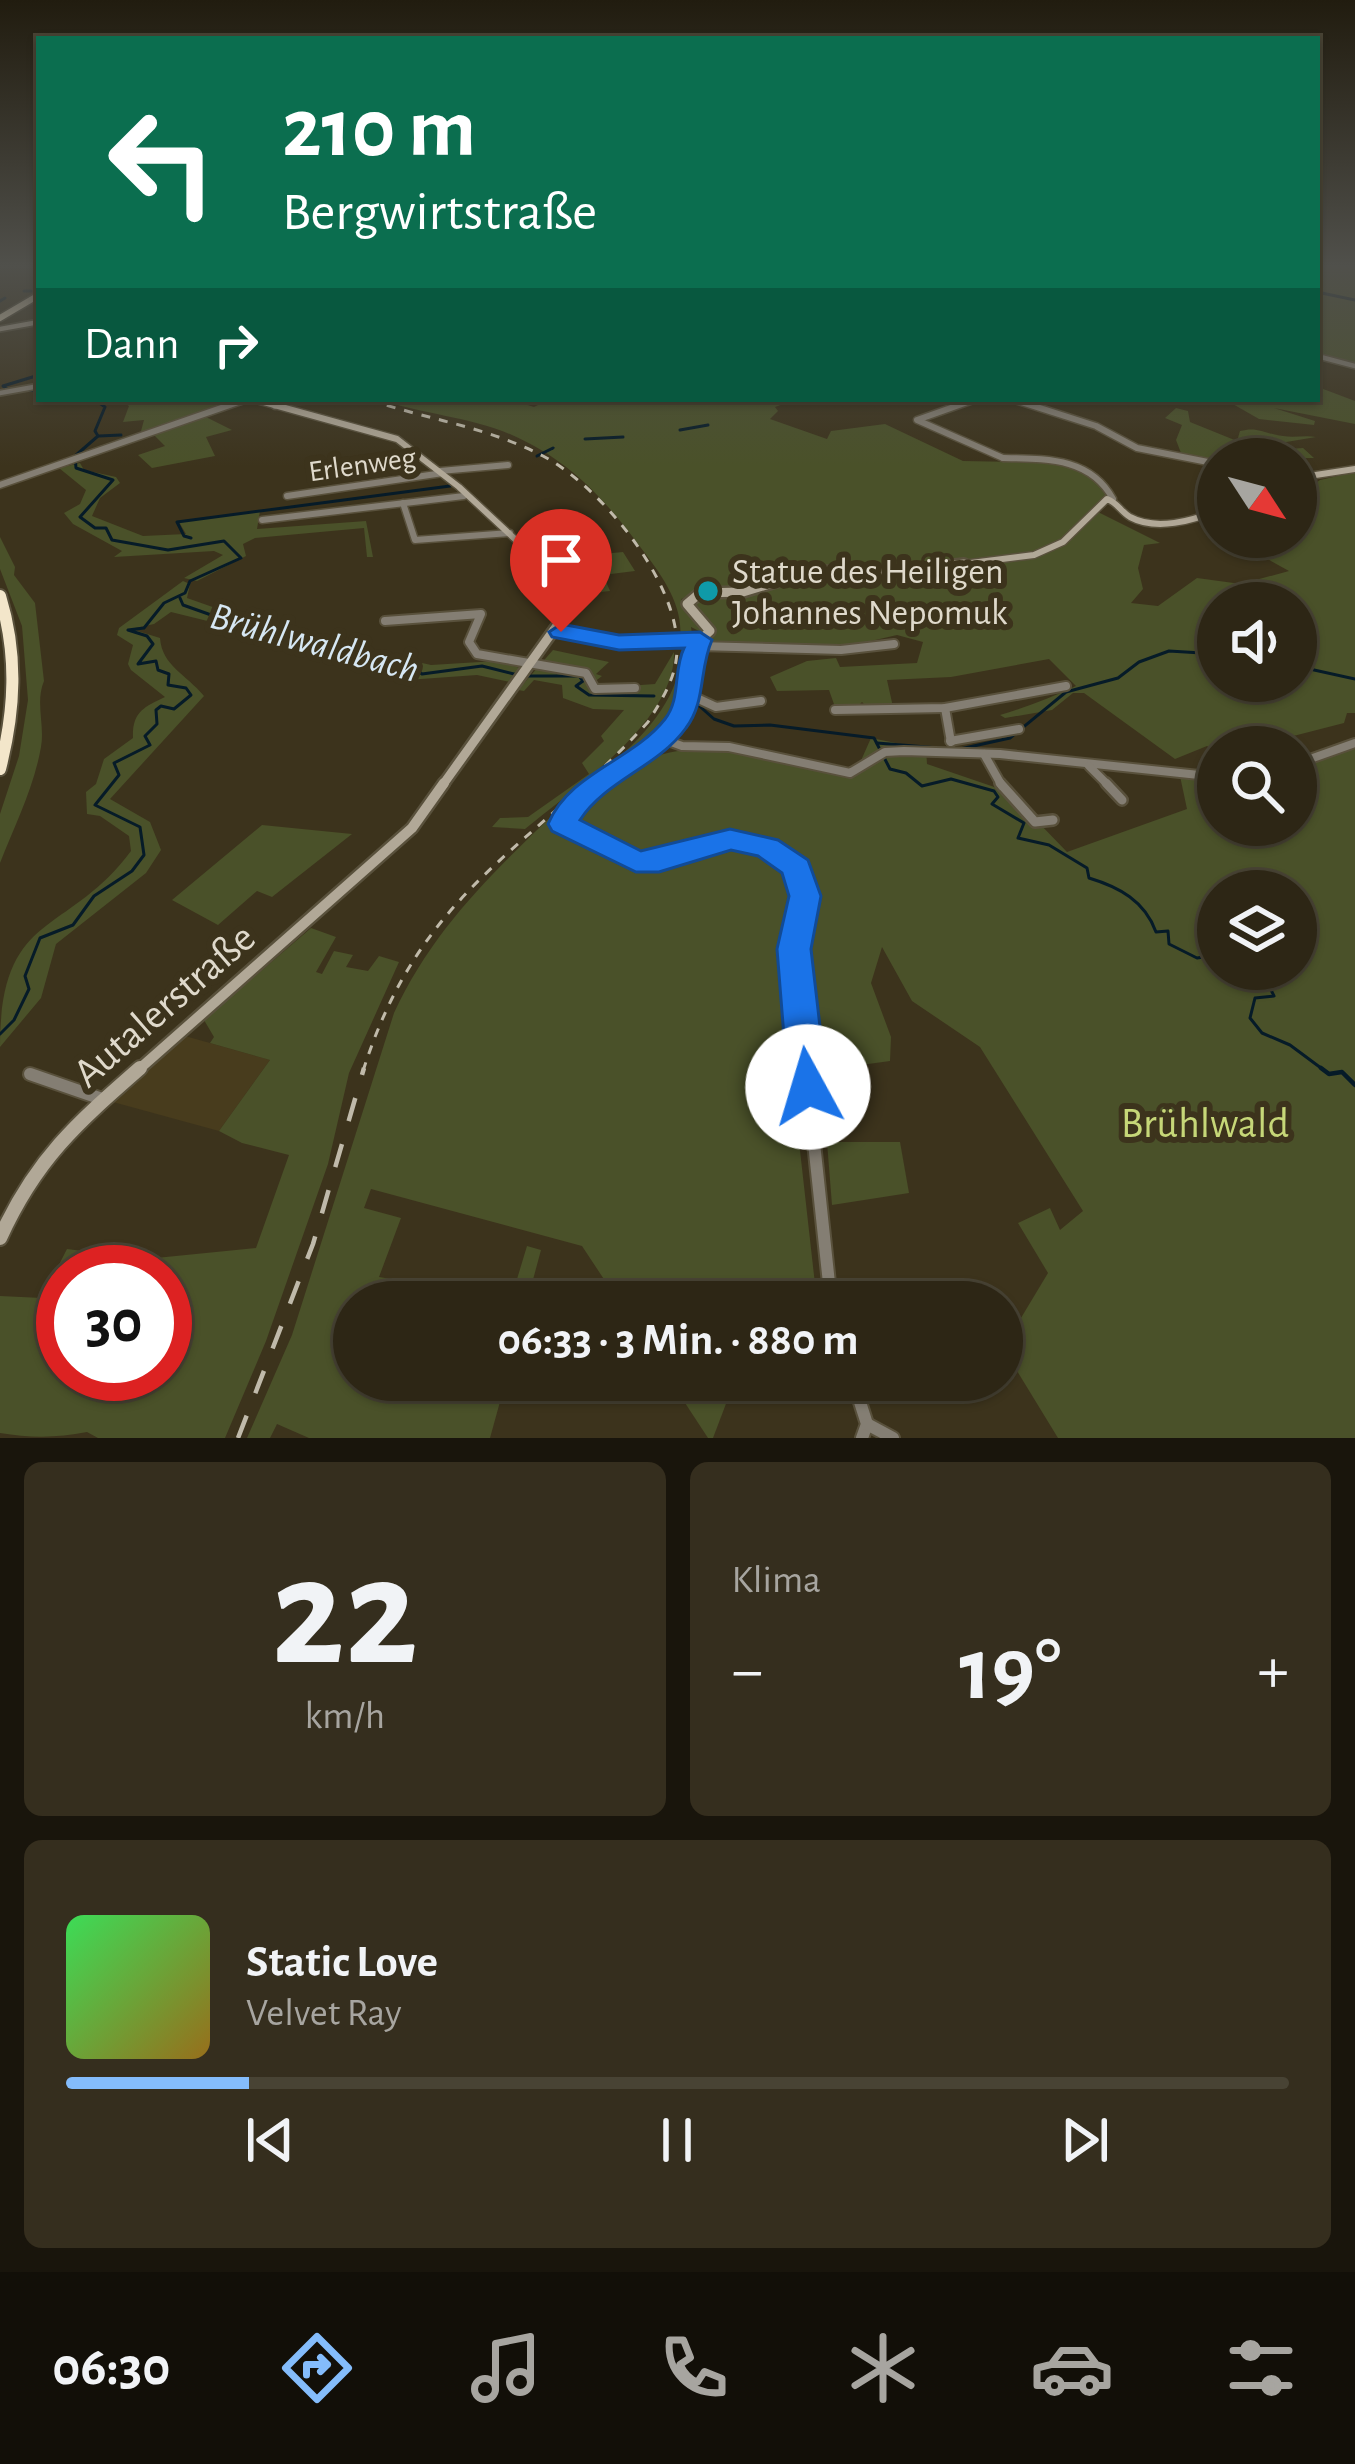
<!DOCTYPE html>
<html lang="de">
<head>
<meta charset="utf-8">
<style>
	body { margin:0; font-family:"Alegreya Sans",sans-serif; background:#352e1e; color:#f1f3f6; height:100vh; display:flex; flex-direction:column; font-size:45px; white-space:nowrap }
	* { box-sizing:border-box; margin:0 }
	p { font-size:39px; color:#a7a5a0 }
	.icon { flex:none; width:66px; height:66px; fill:none; stroke:currentColor; stroke-width:2; stroke-linecap:round; stroke-linejoin:round }
	.map { position:relative; height:1438px; overflow:hidden }
	.sheet { display:flex; flex-direction:column; gap:24px; padding:24px; background:#19150c; flex:1 }
	.sheet>* { flex:none }
	.hud { position:absolute; left:36px; top:36px; width:1284px; height:366px; border-radius:0px; box-shadow:0 3px 9px #0004,0 0 0 3px #484334; background:#0b6e4f; color:#fff; overflow:hidden }
	.needle { width:78px; rotate:126deg }
	.buttons { position:absolute; left:1197px; top:438px; display:grid; gap:24px }
	.buttons a { display:grid; place-items:center; width:120px; height:120px; border-radius:50%; background:#2d2615; box-shadow:0 3px 9px #0004,0 0 0 3px #484334; font-size:60px }
	.speed { position:absolute; left:36px; top:1245px; display:flex; gap:24px; font-size:60px; font-weight:700; text-align:center }
	.speed>* { display:grid; place-content:center; width:156px; height:156px; border-radius:50%; background:#2d2615; box-shadow:0 3px 9px #0004,0 0 0 3px #484334; line-height:1 }
	.speed .limit { border:18px solid #d22; background:#fff; color:#111 }
	.pin { position:absolute; display:grid; place-items:center; width:102px; height:102px; color:#fff; margin:-123px -51px; border-radius:50% 50% 50% 0; rotate:-45deg; box-shadow:0 0 12px #0007 }
	.pin .icon { rotate:45deg }
	.me { position:absolute; width:132px; margin:-66px; rotate:354deg; stroke-linejoin:round; filter:drop-shadow(0 0 9px #0008) }
	.turn { display:flex; align-items:center; gap:42px; height:252px; padding:0 48px; font-size:54px }
	.turn .icon { width:156px; height:156px; stroke-width:2.5 }
	.turn b { display:block; font-size:84px; line-height:102px }
	.then { display:flex; align-items:center; height:114px; padding:0 48px; background:#0003; gap:24px; font-size:45px }
	.big { font-size:90px; font-weight:600; line-height:1.1 }
	.sheet .tile { flex:1; display:flex; flex-direction:column; justify-content:center; gap:18px; min-width:0; padding:0 42px; border-radius:18px; background:#352e1e }
	.sheet .dial { align-items:center; gap:0 }
	.dial b { font-size:156px; line-height:1 }
	.song { display:flex; align-items:center; gap:36px }
	.cover { width:144px; height:144px; border-radius:18px; background:linear-gradient(135deg,hsl(130 70% 55%),hsl(40 70% 35%)) }
	.played { height:12px; border-radius:6px; background:linear-gradient(90deg,#84bcfb 15%,#484334 15%) }
	.keys { display:flex; justify-content:space-around; direction:ltr }
	.heat { display:flex; justify-content:space-between; align-items:center; font-size:66px; direction:ltr }
	.sheet .tiles { flex:1; display:grid; gap:24px; grid-template-columns:1fr 1fr }
	.tile:last-child { grid-column:span 2 }
	.trip { position:absolute; left:333px; top:1281px; width:690px; height:120px; border-radius:60px; background:#2d2615; box-shadow:0 3px 9px #0004,0 0 0 3px #484334; font-weight:600; line-height:120px; text-align:center }
	.tab-bar { display:flex; height:192px; justify-content:space-around; align-items:center; background:#120f08; color:#a7a5a0 }
	.tab-bar .icon { width:84px; height:84px }
	.tab-bar .current { color:#84bcfb }
	.tab-bar b { font-size:54px; color:#f1f3f6 }
	.map>svg:first-child { display:block }
	.built { fill:#483c1d }
	.green { fill:#4a5129; fill-rule:evenodd }
	.lines { fill:none; stroke-linecap:round; stroke-linejoin:round }
	.stream-far1 { stroke:#061b28; stroke-width:3 }
	.stream { stroke:#061b28; stroke-width:4.5 }
	.street-far4-casing { stroke:#59513c; stroke-width:8 }
	.street-far3-casing { stroke:#59513c; stroke-width:9 }
	.street-far2-casing { stroke:#59513c; stroke-width:12 }
	.street-far1-casing { stroke:#59513c; stroke-width:14 }
	.street-casing { stroke:#59513c; stroke-width:16 }
	.secondary-far4-casing { stroke:#59513c; stroke-width:8 }
	.secondary-far3-casing { stroke:#59513c; stroke-width:9 }
	.secondary-far2-casing { stroke:#59513c; stroke-width:14 }
	.secondary-far1-casing { stroke:#59513c; stroke-width:15 }
	.secondary-casing { stroke:#59513c; stroke-width:18 }
	.highway-far1-casing { stroke:#59513c; stroke-width:9 }
	.highway-casing { stroke:#59513c; stroke-width:16 }
	.street-far4 { stroke:#847e73; stroke-width:4.5 }
	.street-far3 { stroke:#847e73; stroke-width:6 }
	.street-far2 { stroke:#847e73; stroke-width:8 }
	.street-far1 { stroke:#847e73; stroke-width:9 }
	.street { stroke:#847e73; stroke-width:12 }
	.secondary-far4 { stroke:#b1a897; stroke-width:4.5 }
	.secondary-far3 { stroke:#b1a897; stroke-width:6 }
	.secondary-far2 { stroke:#b1a897; stroke-width:9 }
	.secondary-far1 { stroke:#b1a897; stroke-width:10 }
	.secondary { stroke:#b1a897; stroke-width:14 }
	.highway-far1 { stroke:#f3e6ca; stroke-width:6 }
	.highway { stroke:#f3e6ca; stroke-width:12 }
	.rail-far1 { stroke:#c0baaa; stroke-width:3; stroke-dasharray:9 9; stroke-linecap:butt }
	.rail { stroke:#c0baaa; stroke-width:4.5; stroke-dasharray:24 24; stroke-linecap:butt }
	.route { fill:#1a73e8; stroke:#114b97; stroke-width:3 }
	.culture-dot { fill:#0f9aa8; stroke:#3c331c; stroke-width:4.5 }
	.labels { text-anchor:middle; stroke-width:12; stroke-linejoin:round; paint-order:stroke }
	.far-street-label { font-size:30px; fill:#dfd9cb; stroke:#3c331c }
	.poi-label { font-size:36px; fill:#dfd9cb; stroke:#3c331c; text-anchor:start }
	.water-label { font-size:39px; font-style:italic; fill:#d6e7f3; stroke:#3c331c }
	.near-street-label { font-size:42px; fill:#dfd9cb; stroke:#3c331c }
	.near-park-label { font-size:42px; fill:#c6d778; stroke:#3c331c }
</style>
</head>
<body>
<div class="map">
<svg width="1355" height="1438" viewBox="0 0 1355 1438">
	<rect width="100%" height="100%" fill="#3c331c"/>
	<path class="built" d="M185,1036l85,24 -51,71 -106,-29z"/>
	<g class="green">
		<path d="M1317,265h38v102l-38,-11z"/>
		<path d="M1318,387l37,14v23l-81,-16 41,13 -1,4 -55,-6 -35,-20h93z"/>
		<path d="M242,399l-38,17 28,14 -26,7 9,19 -63,12 -14,-13 27,-9 -13,-13 -11,-2 3,-11 -21,2 6,-16 -5,-3 8,-3z"/>
		<path d="M378,399h131l25,8 16,-8h248l-23,8 3,4 -8,8 57,20 4,-8 54,-7 78,37 112,2 37,31 -20,15 68,34 -16,2 -6,23 5,21 -12,14 27,3 39,-28 44,6 48,-13 -36,-20 25,-5 29,-14 -11,-8v-27l24,-17 35,-8v241h-8l-3,10 -94,24h-32v6l-11,-7 -32,13 -91,-66h-11l-21,17 -47,8 -5,-3c27,-8 52,-18 76,-29l-27,-27 -98,18 -64,3 6,27h-26l-5,-5 -5,5h-22l-6,-17 -52,1 -7,-14 37,-16 29,-3 4,9 77,-4 6,-21 -26,-7 -52,12 -128,1 -14,-3 11,-14 -22,-23 1,-9 55,-6 69,-21 81,2 35,-9 80,-7 -71,3 -45,9 -74,-1 -142,30 26,31 -4,3 -12,-6 1,7 -12,5c4,-34 -19,-65 -39,-91 -36,-49 -72,-88 -129,-113 -41,-18 -91,-21 -134,-36zM1218,603h78v78h-78z"/>
		<path d="M1176,408l12,3 2,11 47,19 3,-10c18,-5 25,3 43,5 11,2 22,-1 33,1l-48,8 7,5 28,-2 11,10 -96,1v4l-37,-10 -5,-13 6,-15 -17,-7z"/>
		<path d="M80,463l4,7 32,7 4,6 -20,15 -8,18 51,20 43,-2 -7,-12 81,-11 -3,18 109,-8 7,36h-6l-3,-29 -109,10 -12,6 3,12 -49,25 -13,-3 39,-23 -9,-4 -100,6 8,-6 -49,-27 -9,-11 16,-9 6,-14 -27,-22z"/>
		<path d="M0,537l15,30 -1,8 21,28 9,78c-9,21 1,44 -3,66 -7,40 -26,78 -41,116v-49l19,-58 9,-56 -6,-74 -22,-57z"/>
		<path d="M623,552l12,19 -32,4 7,16 -37,4 -11,-14 22,-3 -3,-22z"/>
		<path d="M183,581l7,3 -3,14 94,33 150,34 65,-4 24,7 -10,14 -33,-7 -70,5 -66,-26 -170,-42 -17,12 -23,5 29,9c2,28 26,36 44,58l-94,103 40,23 11,28 -15,23 -90,71 -15,54 -41,49c0,-138 66,-109 131,-196l-2,-15 -29,-20 -13,-2 -1,-22 10,-8 8,-25 29,-21c-1,-26 11,-31 32,-41l-34,-27 -3,-6 5,-19 -16,-10 2,-7z"/>
		<path d="M682,641l11,7 -18,70 -16,21 -70,45c44,-38 95,-80 93,-143z"/>
		<path d="M553,650l56,12 -13,12 6,2 -9,7 6,5 56,-4 19,-32c2,69 -101,137 -149,177l-33,-2 8,-9 28,-1 61,-43 -7,-11 22,-22 -3,-5 23,-26 -31,-1 -30,-11 -1,-13 -28,-5 -10,11 -6,-1z"/>
		<path d="M871,738l55,11 1,15 82,28 58,60 120,-43 -7,-33 38,-2v51h78v-62l59,-22v697h-297l-55,-90 45,-75 -30,-50 32,-15 10,22 23,-19 -103,-164 -68,-46 -30,-54 -11,36 20,54 -1,24 -58,8c-23,-27 -31,-85 -31,-120 0,-22 8,-46 12,-67 -21,-28 -57,-54 -95,-46 -27,6 -51,24 -80,21 -22,-3 -47,-22 -67,-32l1,-12c98,-97 155,-60 275,-38l12,-10zM1218,891h78v78h-78z"/>
		<path d="M559,809l-2,21c17,12 65,37 85,40 62,7 82,-69 152,12l-14,90 37,330h-27l-19,-15 -6,15h-146l-37,-56 -211,-57 -7,19 37,10 -22,59 132,22 16,-53 14,4 -14,52h-173v78h152l-16,58h-181l-32,-14 -7,14h-23l45,-103 102,-322c39,-84 99,-141 165,-204z"/>
		<path d="M262,825l90,9 -80,63 -15,-6 -39,34 -46,-25z"/>
		<path d="M311,928l25,9 -20,35 6,2 12,-23 19,4 -7,12 22,4 11,-15 20,6 -50,111 -21,91 -62,177 -41,97h-127l-11,-6c-30,6 -57,6 -87,1v-137l42,2 25,-49 79,10 110,-11 33,-93 -47,-12 -23,-12 51,-71 -60,-17 4,-6 -10,-17zM63,1272h102v102h-102z"/>
		<path d="M827,1142h73l9,51 -77,12z"/>
		<path d="M670,1380h65l-22,58h-5z"/>
	</g>
	<g class="lines">
		<g class="stream-far1">
			<path d="M24,291h7"/>
			<path d="M1317,292l38,8"/>
			<path d="M0,301l5,-3"/>
			<path d="M7,389l-4,-3 36,-11"/>
			<path d="M27,390l12,1"/>
			<path d="M680,430l28,-5"/>
			<path d="M99,436l22,-1"/>
			<path d="M585,439l38,-2"/>
			<path d="M537,456l16,-8"/>
			<path d="M191,538l-7,-2 -7,-14 273,-36"/>
			<path d="M180,598l3,7 82,29 144,30 13,10 60,-8 36,9"/>
			<path d="M1296,666l59,13"/>
			<path d="M528,676h51l4,5 -7,5 13,9 65,1"/>
			<path d="M696,703l18,16 20,7 36,-1 104,13 16,31 16,4 16,13 29,-7 43,12 4,6 -6,7 32,19 -6,15 31,7 38,23 2,10c30,9 56,23 67,54l12,-1 1,13 28,14 21,-3"/>
			<path d="M877,743l62,5"/>
			<path d="M960,749l50,-11 56,-46 52,-14 21,-16 30,-11 49,3"/>
			<path d="M1238,969l30,15 6,12 -19,2 -5,20 12,15 28,12 35,26"/>
			<path d="M0,1034l14,-14 15,-31 -4,-13 15,-38 33,-13 21,-29 38,-25 12,-16 -4,-28 -45,-22 24,-30 -5,-12 36,-18 -5,-9 12,-12 -1,-14 5,-4 13,3 17,-14 -5,-7 -18,-3 1,-11 -11,-4 -2,-9 -18,3 15,-20 -6,-8 -19,-6 16,-2 20,-25 21,-10 5,-12 51,-23 -17,-17 -56,9 -56,-10 -6,-12h-11l-15,-11 33,-37 -37,-12 -1,-12 23,-20 -3,-5 10,-24 -11,-8"/>
		</g>
		<path class="stream" d="M1321,1068l8,6 13,-2 13,13"/>
		<defs>
			<g id="street-far4">
				<path d="M1317,356l38,10"/>
				<path d="M0,393l39,-7"/>
			</g>
			<g id="street-far3">
				<path d="M133,399h35"/>
				<path d="M976,399l-59,21 86,38"/>
				<path d="M1012,399l84,27 41,22 81,16"/>
				<path d="M275,406l15,-5 66,-2"/>
				<path d="M1003,458c43,1 87,-1 110,41"/>
				<path d="M440,471l68,-6"/>
				<path d="M0,485l247,-86"/>
				<path d="M287,496l156,-23"/>
				<path d="M403,503l12,37 95,-7"/>
				<path d="M262,520l202,-24"/>
				<path d="M531,550l68,-6"/>
			</g>
			<g id="street-far2">
				<path d="M385,621l96,-7 -12,28 8,12 109,19 9,16 40,-1"/>
				<path d="M698,646l143,4 53,-6"/>
				<path d="M690,695l26,12 45,-6"/>
				<path d="M945,708l6,34"/>
				<path d="M835,710l110,-2 121,-22"/>
				<path d="M663,739l19,7 47,1 121,26 35,-21 19,-1 96,3 218,23"/>
				<path d="M950,741l69,-12"/>
				<path d="M984,754l18,32"/>
				<path d="M1296,764l59,-21"/>
				<path d="M1089,766l20,20"/>
				<path d="M592,786c31,-24 81,-40 94,-81 7,-22 2,-42 14,-65"/>
			</g>
			<g id="street-far1">
				<path d="M596,783l-25,25 -8,16 73,38 23,-1 71,-21 54,16 12,12 9,28 -11,53 13,122"/>
				<path d="M1000,783l35,39 18,-2"/>
				<path d="M1106,783l16,17"/>
			</g>
			<g id="street">
				<path d="M806,1068l25,234"/>
				<path d="M30,1074l72,25"/>
				<path d="M853,1380l14,44 -5,14"/>
				<path d="M867,1424l26,14"/>
			</g>
			<path id="secondary-far4" d="M0,329l39,-7"/>
			<g id="secondary-far3">
				<path d="M253,399l144,40 62,48 86,80"/>
				<path d="M1296,478l59,-9"/>
				<path d="M939,567l95,-12 29,-13 44,-43c11,4 13,12 23,18 26,14 63,4 88,-7"/>
			</g>
			<g id="secondary-far2">
				<path d="M554,630l65,12 81,-2 10,-9 -23,-27 13,-11 43,-1 69,-21 82,1 70,-8"/>
				<path d="M442,786l124,-173 2,-18 -26,-31"/>
			</g>
			<path id="secondary-far1" d="M137,1071l275,-243 32,-45"/>
			<path id="secondary" d="M0,1238c36,-79 76,-114 140,-170"/>
			<path id="highway-far1" d="M0,318l39,-23"/>
			<path id="highway" d="M0,596c18,59 15,114 0,173"/>
		</defs>
		<use href="#street-far4" class="street-far4-casing"/>
		<use href="#street-far3" class="street-far3-casing"/>
		<use href="#street-far2" class="street-far2-casing"/>
		<use href="#street-far1" class="street-far1-casing"/>
		<use href="#street" class="street-casing"/>
		<use href="#secondary-far4" class="secondary-far4-casing"/>
		<use href="#secondary-far3" class="secondary-far3-casing"/>
		<use href="#secondary-far2" class="secondary-far2-casing"/>
		<use href="#secondary-far1" class="secondary-far1-casing"/>
		<use href="#secondary" class="secondary-casing"/>
		<use href="#highway-far1" class="highway-far1-casing"/>
		<use href="#highway" class="highway-casing"/>
		<use href="#street-far4" class="street-far4"/>
		<use href="#street-far3" class="street-far3"/>
		<use href="#street-far2" class="street-far2"/>
		<use href="#street-far1" class="street-far1"/>
		<use href="#street" class="street"/>
		<use href="#secondary-far4" class="secondary-far4"/>
		<use href="#secondary-far3" class="secondary-far3"/>
		<use href="#secondary-far2" class="secondary-far2"/>
		<use href="#secondary-far1" class="secondary-far1"/>
		<use href="#secondary" class="secondary"/>
		<use href="#highway-far1" class="highway-far1"/>
		<use href="#highway" class="highway"/>
		<path class="rail-far1" d="M363,1071c58,-183 167,-220 285,-349 15,-24 30,-47 29,-77 -1,-66 -77,-159 -134,-189 -55,-29 -118,-37 -176,-57"/>
		<path class="rail" d="M238,1438l75,-194 51,-176"/>
	</g>
	<linearGradient id="sky" x2="0" y2="1"><stop stop-color="#211c0f"/><stop offset="0.57" stop-color="#50504b"/><stop offset="1" stop-color="#50504b" stop-opacity="0"/></linearGradient>
	<rect width="1355" height="466" fill="url(#sky)"/>
	<path class="route" d="M561,624l58,11 81,-3 12,8c-13,29 -6,62 -26,88 -28,39 -80,52 -106,92l61,31 89,-22 48,11 30,20 13,36 -10,53 16,138 -6,11 -13,5 -14,-5 -6,-11 -11,-138 12,-53 -7,-23 -24,-17 -27,-6 -72,22h-23l-84,-41 -4,-7c22,-52 84,-63 117,-105 16,-20 8,-49 19,-71l-65,2 -67,-13 -3,-5z"/>
	<circle class="culture-dot" cx="708" cy="591" r="12"/>
	<g class="labels">
		<g class="far-street-label">
			<text transform="translate(362 464) rotate(-8)" y="10">Erlenweg</text>
		</g>
		<g class="poi-label">
			<text x="732" y="583">Statue des Heiligen<tspan x="732" dy="41">Johannes Nepomuk</tspan></text>
		</g>
		<g class="water-label">
			<text transform="translate(315 641) rotate(15)" y="14">Brühlwaldbach</text>
		</g>
		<g class="near-street-label">
			<text transform="translate(163 1004) rotate(-41)" y="15">Autalerstraße</text>
		</g>
		<g class="near-park-label">
			<text x="1205" y="1137">Brühlwald</text>
		</g>
	</g>
</svg>
<div class="buttons">
<a><svg class="needle" viewBox="-14 -14 28 28"><path d="M0-13l5 13h-10z" fill="#e53935"/><path d="M0 13l5-13h-10z" fill="#a7a5a0"/></svg></a>
<a><svg class="icon" aria-label="sound" viewBox="0 0 24 24"><path d="M4 9h4l5-4v14l-5-4H4zM17 9q2 3 0 6"/></svg></a>
<a><svg class="icon" aria-label="search" viewBox="0 0 24 24"><circle cx="10" cy="10" r="6"/><path d="M15 15l6 6"/></svg></a>
<a><svg class="icon" aria-label="layers" viewBox="0 0 24 24"><path d="M12 4l9 5-9 5-9-5zM3 14l9 5 9-5"/></svg></a>
</div>
<div class="speed"><div class="limit">30</div></div>
<div class="pin" style="left:561px;top:632px;background:#d93025"><svg class="icon" aria-label="arrive" viewBox="0 0 24 24"><path d="M6 21V4h12l-3 4 3 4H6"/></svg></div>
<svg class="me" style="left:808px;top:1087px" viewBox="-20 -20 40 40"><circle r="19" fill="#fff"/><path d="M0-13L10 11 0 6-10 11z" fill="#1a73e8"/></svg>
<div class="trip">06:33 · 3 Min. · 880 m</div>
<div class="hud">
<div class="turn"><svg class="icon" aria-label="left" viewBox="0 0 24 24"><path d="M17 20v-9H6M10 6l-5 5 5 5"/></svg><div><b>210 m</b>Bergwirtstraße</div></div>
<div class="then">Dann<svg class="icon" aria-label="right" viewBox="0 0 24 24"><path d="M7 20v-9h11M14 6l5 5-5 5"/></svg></div>
</div>
</div>
<section class="sheet">
<div class="tiles">
<div class="tile dial"><b>22</b><p>km/h</p></div>
<div class="tile"><p>Klima</p>
<div class="heat"><a>−</a><b class="big">19°</b><a>+</a></div>
</div>
<div class="tile">
<div class="song"><i class="cover"></i><div><b>Static Love</b><p>Velvet Ray</p></div></div>
<div class="played"></div>
<div class="keys"><svg class="icon" aria-label="previous" viewBox="0 0 24 24"><path d="M18 5L8 12l10 7zM5 5v14"/></svg><svg class="icon" aria-label="pause" viewBox="0 0 24 24"><path d="M8 5v14M16 5v14"/></svg><svg class="icon" aria-label="next" viewBox="0 0 24 24"><path d="M6 5l10 7-10 7zM19 5v14"/></svg></div>
</div>
</div>
</section>
<nav class="tab-bar">
<b>06:30</b>
<svg class="icon current" aria-label="directions" viewBox="0 0 24 24"><path d="M12 3l9 9-9 9-9-9zM9 14v-3h6M13 9l2 2-2 2"/></svg>
<svg class="icon" aria-label="music" viewBox="0 0 24 24"><path d="M9 18V5l10-2v13"/><circle cx="6" cy="18" r="3"/><circle cx="16" cy="16" r="3"/></svg>
<svg class="icon" aria-label="phone" viewBox="0 0 24 24"><path d="M5 4h4l2 5-3 2q2 4 5 5l2-3 5 2v4C11 20 4 13 5 4z"/></svg>
<svg class="icon" aria-label="climate" viewBox="0 0 24 24"><path d="M12 3v18M4 7l16 10M4 17L20 7"/></svg>
<svg class="icon" aria-label="car" viewBox="0 0 24 24"><path d="M5 17H2v-5l4-1 3-4h7l3 4 3 1v5h-3M9 17h6M6 11h13"/><circle cx="7" cy="17" r="2"/><circle cx="17" cy="17" r="2"/></svg>
<svg class="icon" aria-label="filters" viewBox="0 0 24 24"><path d="M4 7h16M4 17h16"/><circle cx="9" cy="7" r="2"/><circle cx="15" cy="17" r="2"/></svg>
</nav>
</body>
</html>
